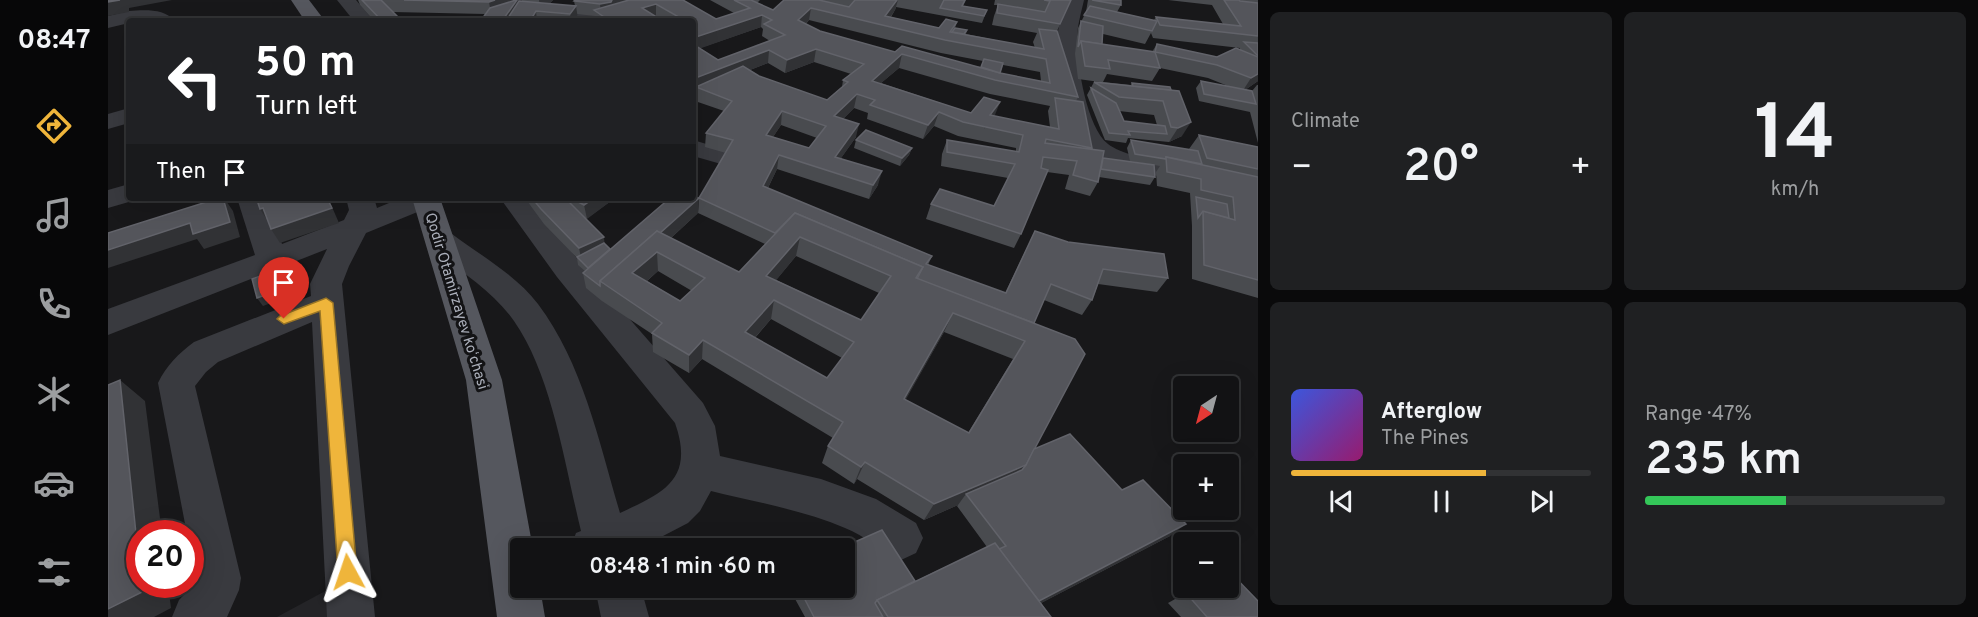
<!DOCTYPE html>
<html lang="en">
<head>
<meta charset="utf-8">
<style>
	body { margin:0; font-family:Overpass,sans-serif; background:#1f2022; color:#f1f3f6; height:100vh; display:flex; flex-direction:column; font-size:22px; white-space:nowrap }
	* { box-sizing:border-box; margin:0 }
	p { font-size:20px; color:#9c9ea0 }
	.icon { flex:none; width:33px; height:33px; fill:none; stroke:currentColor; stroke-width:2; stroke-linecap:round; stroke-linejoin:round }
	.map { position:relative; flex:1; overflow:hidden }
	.panel { display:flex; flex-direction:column; gap:12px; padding:12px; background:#0a0a0b; width:720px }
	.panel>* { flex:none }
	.guide { position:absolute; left:18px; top:18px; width:570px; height:183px; border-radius:6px; box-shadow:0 6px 24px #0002,0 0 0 2px #313234; background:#202124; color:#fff; overflow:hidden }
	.needle { width:39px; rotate:216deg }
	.fabs { position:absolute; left:1065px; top:376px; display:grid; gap:12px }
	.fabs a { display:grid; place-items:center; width:66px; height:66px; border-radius:6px; background:#121214; box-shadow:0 6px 24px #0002,0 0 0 2px #313234; font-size:30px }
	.speed { position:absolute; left:18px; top:520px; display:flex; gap:12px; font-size:30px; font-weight:700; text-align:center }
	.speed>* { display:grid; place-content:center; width:78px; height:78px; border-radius:50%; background:#121214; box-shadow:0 6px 24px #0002,0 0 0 2px #313234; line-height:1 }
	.speed .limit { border:9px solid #d22; background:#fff; color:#111 }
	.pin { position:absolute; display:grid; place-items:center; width:51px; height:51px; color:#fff; margin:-62px -26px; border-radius:50% 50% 50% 0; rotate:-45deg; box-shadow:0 0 6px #0007 }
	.pin .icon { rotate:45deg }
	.me { position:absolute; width:66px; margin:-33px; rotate:355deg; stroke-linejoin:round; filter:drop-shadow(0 0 4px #0008) }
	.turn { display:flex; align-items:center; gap:21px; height:126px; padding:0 30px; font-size:27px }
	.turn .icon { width:78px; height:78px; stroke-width:2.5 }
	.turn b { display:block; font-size:42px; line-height:51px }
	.then { display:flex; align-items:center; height:57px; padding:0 30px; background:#0003; gap:12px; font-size:22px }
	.big { font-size:45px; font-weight:600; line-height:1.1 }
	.panel .card { flex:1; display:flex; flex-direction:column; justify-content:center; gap:9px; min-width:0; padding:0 21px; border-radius:9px; background:#1f2022 }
	.panel .dial { align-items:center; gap:0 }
	.dial b { font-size:78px; line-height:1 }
	.song { display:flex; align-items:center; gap:18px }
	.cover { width:72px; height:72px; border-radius:9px; background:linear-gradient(135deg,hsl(230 70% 55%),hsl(320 70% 35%)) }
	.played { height:6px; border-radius:3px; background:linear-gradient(90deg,#efb53b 65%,#313234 65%) }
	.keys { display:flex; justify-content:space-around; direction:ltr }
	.heat { display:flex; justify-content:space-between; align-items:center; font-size:33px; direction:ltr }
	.charge { height:9px; border-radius:4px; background:linear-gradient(90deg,#34c759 47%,#313234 0) }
	.panel .tiles { flex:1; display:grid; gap:12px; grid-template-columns:repeat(2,1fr) }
	.trip { position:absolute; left:402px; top:538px; width:345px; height:60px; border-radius:6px; background:#121214; box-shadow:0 6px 24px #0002,0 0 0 2px #313234; font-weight:600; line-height:60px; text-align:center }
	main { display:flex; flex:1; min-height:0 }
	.tabs { display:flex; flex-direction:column; width:108px; justify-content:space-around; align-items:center; background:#070708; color:#9c9ea0 }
	.tabs .icon { width:42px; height:42px }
	.tabs .selected { color:#efb53b }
	.tabs b { font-size:27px; color:#f1f3f6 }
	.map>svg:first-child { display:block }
	.built { fill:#242427 }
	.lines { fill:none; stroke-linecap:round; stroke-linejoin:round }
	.minor { fill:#393a3f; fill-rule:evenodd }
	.major { fill:#55575e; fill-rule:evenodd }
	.wall { fill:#494b4f; fill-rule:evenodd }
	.shaded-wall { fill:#313235 }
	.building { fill:#54555b; stroke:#62636a; stroke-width:1.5; fill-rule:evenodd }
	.route { fill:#efb53b; stroke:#9b7626; stroke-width:1.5 }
	.labels { text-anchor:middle; stroke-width:6; stroke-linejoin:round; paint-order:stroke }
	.street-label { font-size:15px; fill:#abafba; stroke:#131315 }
</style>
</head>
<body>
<main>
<nav class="tabs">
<b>08:47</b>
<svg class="icon selected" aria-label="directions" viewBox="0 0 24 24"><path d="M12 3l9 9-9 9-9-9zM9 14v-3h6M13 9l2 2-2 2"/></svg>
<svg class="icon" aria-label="music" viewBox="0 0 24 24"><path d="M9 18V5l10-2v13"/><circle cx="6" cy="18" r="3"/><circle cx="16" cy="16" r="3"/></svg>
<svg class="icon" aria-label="phone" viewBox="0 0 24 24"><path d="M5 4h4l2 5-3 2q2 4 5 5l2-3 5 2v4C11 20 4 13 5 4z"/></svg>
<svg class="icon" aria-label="climate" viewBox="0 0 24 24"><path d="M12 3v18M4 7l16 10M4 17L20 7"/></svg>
<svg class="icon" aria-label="car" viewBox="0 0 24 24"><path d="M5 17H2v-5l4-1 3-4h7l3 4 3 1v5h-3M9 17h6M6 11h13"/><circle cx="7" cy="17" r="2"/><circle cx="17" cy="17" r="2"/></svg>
<svg class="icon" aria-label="filters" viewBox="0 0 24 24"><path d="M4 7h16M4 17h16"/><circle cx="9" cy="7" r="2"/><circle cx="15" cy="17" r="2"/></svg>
</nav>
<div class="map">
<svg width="1150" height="617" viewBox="0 0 1150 617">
	<rect width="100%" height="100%" fill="#18181a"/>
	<path class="built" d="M221,589l2,28h-54z"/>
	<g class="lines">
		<g class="minor">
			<path d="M229,0h19l18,21h-20z"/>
			<path d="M511,0h20c-4,6 -10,14 -16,17 -14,9 -80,3 -98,-1l-3,-4 3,-4 7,-2 67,7 11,-4z"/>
			<path d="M958,0h18c-3,13 -7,27 -7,40 0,25 10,88 31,104 23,18 116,29 150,36v16l-145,-29c-10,-5 -21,-8 -28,-17 -23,-27 -32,-79 -28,-114 2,-12 6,-24 9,-36z"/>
			<path d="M21,11c14,-1 36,-3 45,10h-45v2l-21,5v-12z"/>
			<path d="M21,108v15l-21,6v-15z"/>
			<path d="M585,140l37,11 4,5 -4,5 -9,3 -28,-8z"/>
			<path d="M21,184v14l10,1 -31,9v-18z"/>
			<path d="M129,198h28l17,46 62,-24 5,-10 -3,-12h28l3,10 24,-10h40l-4,6 -71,29 -17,33 -7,18 33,333h-48l-15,-295 -94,40 -12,10 -11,14 46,192 -2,12 -12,27h-55l7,-17 15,-16 -4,-50h-3l-29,-151c8,-17 21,-30 36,-41l117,-46 -1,-12 17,-35 -219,86v-26l147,-54z"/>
			<path d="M392,198h29l50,63 124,142 12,23 5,30 101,23 55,20 40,24 7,15 -7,15 -15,7c-20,-9 -36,-24 -56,-32 -42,-18 -90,-26 -134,-37l-11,20 -12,12 -50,26h-68l6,-16 5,-2c-16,-65 -29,-156 -67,-210 -21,-30 -55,-51 -84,-73l-4,-7 4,-7 11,-3 11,3c28,21 64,41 86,70 45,60 61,138 82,209 43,-20 75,-33 55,-90l-118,-146z"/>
			<path d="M487,588h46l8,29h-48z"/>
		</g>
		<g class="major">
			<path d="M183,0h18l16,21h-20z"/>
			<path d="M304,198h28l62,182 31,169h-13v39h20l5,29h-48l-31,-237z"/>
		</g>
	</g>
	<g class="wall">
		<path d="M250,0h195l-4,4 26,2 -1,-5 1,-1h51l-1,1 58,-1 33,19 18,-6 -24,-13h50l-3,3 16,7 11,-10h182l-3,6 24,4 -5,13 -86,-16 -1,3 -4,7 48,11 18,-6 -2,6 12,2 -1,4 69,14 -2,-6 4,-9 -45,-8 2,-9 4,-11h-4l1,-5h76l-14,31 21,66 -2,4 16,47 -1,1 12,9 51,7 -24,-4 -3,-13 4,-8 59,10 -1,-1 10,-14 59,12v151l-66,-19v-53l-2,-33 -33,-7 -1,-14 4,-6 -6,-1 1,12 -5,8 -51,-8 -1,5 -8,14 -25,-7 4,-14 -22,-3 -26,62 -7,14 -88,-29 5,-15 63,2 14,-28 -67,-12 1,-12 5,-14 69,12v-4l-58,-12 -24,-10 -11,13 -56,-20 1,-6 -14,-5 -11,11 13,18 -15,21 37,27 -9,14 -92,-30 -9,19 164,68 -4,9 77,28 30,-62 133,47 -11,14 -59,-8 -6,16 -10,15 -38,-15 -10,23v126l88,41 48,46 -129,67 10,14h-246l-16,-29h55l71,-7 72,-34 -30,-41 1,-1 -34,15 -67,-41 -3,5 -32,-21 6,-17 5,-8 -131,-79 -13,14 -36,-21 -1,-18 -50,-33 -16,-13 -3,-15 2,-2 -7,-6 -1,-7 -33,-34 -19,-26h90l-29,21 18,24 6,6 88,-36 -27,25 68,34 26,-28 -67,-31 1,-15 27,-45 -21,-6 1,-14 18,-22 -29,-10 1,-10 -3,1v-71h-98v-5l-18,-2 1,5 -2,2h-139l45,-2 3,-5 -92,-2 9,9h-28l-14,-16zM701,20l132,33 42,8 -2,6 -86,-15 -75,-21 -14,-7zM653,27l2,2 -1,7 8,5 -52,19 -18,-12zM706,62l37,12 -8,6 -1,7 -15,13 -68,-24 -9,-6 18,-7 17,10zM895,65l37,7 1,9 -41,-8zM791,68l91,26 60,12 -2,5 2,16 -56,-11 -23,-3 -90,-30zM673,125l36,13 -8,10 -36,-11zM688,256l83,37 -18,27 -85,-40zM550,271l34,20 -12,10 -33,-20zM663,319l71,39 -15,20 -72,-40zM836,332l69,27 -45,74 -63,-33z"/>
		<path d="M980,0h33v5l-4,7 37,8 2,-3 67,7 -11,-19 -44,-5h90v81l-13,9 7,1 5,-6h1v58l-8,-31 -51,-11 -3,-13 5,-7 27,5 -20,-8 -48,-10 -8,13 -45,-7 -4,8 28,3 1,-2 38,4 12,49 -13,6 -41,-4 -2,5 -21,-3 -18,-45 7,-13h6l-22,-3 -3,-25 3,-26 8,-16zM1043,33l2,5 87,10v1l1,1 -24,7 -60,-13 -5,8 -50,-8 1,-10 42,10zM1011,111l35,4 3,10 -33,-4z"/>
		<path d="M748,140l56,8 -3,7 -9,11 -46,-18z"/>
		<path d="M1087,588l63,29h-77l-13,-14z"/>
	</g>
	<g class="shaded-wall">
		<path d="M12,0h52l-43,8v4l-21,4v-14z"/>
		<path d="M387,0h27v3l-14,18h-6l-11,-7 -2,-12z"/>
		<path d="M431,0h14l-12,12z"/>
		<path d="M504,0h14l-14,14 -11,1 -1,-11z"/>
		<path d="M789,0h1l-3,10 -10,15v-9z"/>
		<path d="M548,4v13l-14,-9z"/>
		<path d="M468,6l2,13 -2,2h-5l-1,-7z"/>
		<path d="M703,8l-2,12 -12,13 1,-13z"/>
		<path d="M428,11l1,10h-7z"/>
		<path d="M654,15l-1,12 -68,24v-13z"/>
		<path d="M708,49l-2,13 -29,11 2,-13z"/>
		<path d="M661,50l-1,13 -67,26 -5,-2v4l-3,1v-13z"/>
		<path d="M794,54l-3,14 -31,26 4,-13z"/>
		<path d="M1150,74v7l-16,11 9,-14z"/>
		<path d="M749,94l-3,14 -23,22 3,-14z"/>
		<path d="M892,102l-5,13 -11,14 6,-14z"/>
		<path d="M674,111l-1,14 -16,24 1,-14z"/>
		<path d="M831,112l-5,14 -11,13 5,-14z"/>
		<path d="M1083,122l-9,14 -13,6 9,-14z"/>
		<path d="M751,124l-3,13 -24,34 3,-14z"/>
		<path d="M804,148l-3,7 -9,11 2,-8z"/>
		<path d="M671,155l-2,14 -15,31 1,-14z"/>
		<path d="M774,171l-4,14 -9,14 4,-14z"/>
		<path d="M116,198l9,13 7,26 -36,12 -7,-10 -89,29v-18z"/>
		<path d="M219,198h1l11,25 -59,20 -9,-14z"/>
		<path d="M486,198h21l-28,21 -3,-14z"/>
		<path d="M591,198l-1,15 -63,58 22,-19 1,19 -24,21 -31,-8z"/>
		<path d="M155,208l6,15 -9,-14z"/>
		<path d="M496,237l1,14 -23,12 -3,-15z"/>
		<path d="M692,237l-4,19 -32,39 2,-19z"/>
		<path d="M184,264l5,8 6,19 -40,15 -6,-8z"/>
		<path d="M666,300l-3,19 -28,32 2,-19z"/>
		<path d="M845,313l-9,19 -48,85 8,-18z"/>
		<path d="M595,340l-1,19 -13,14v-18z"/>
		<path d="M12,380l25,21 17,133h-22v38z"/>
		<path d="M757,462l-8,17 -3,5 7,-17z"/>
		<path d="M918,465l-14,17 -46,12 -8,11 -34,15 10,-16z"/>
		<path d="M1078,524l-16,12 -148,77 12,-9z"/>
		<path d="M33,585h27l3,23 -17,9h-46v-8z"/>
	</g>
	<g class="building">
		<path d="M0,0h12l-12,2z"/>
		<path d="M254,0h19l21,21h-20z"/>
		<path d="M296,0h91l-6,2z"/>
		<path d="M408,0h1l-15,21h-4v-2l-61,2 45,-2 8,-11z"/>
		<path d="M467,0h37l-1,2 -11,2 -26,-3z"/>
		<path d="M521,0h54l33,19 34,-11 -16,-8h17l22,10 11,-10h35l30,7 6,-7h42l-12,16 54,12 7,-9 11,3 -7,10 94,17 -5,-20 18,2 21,66 -83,-17 -93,-26 -30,27 99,32 13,-16 16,5 -10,13 69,14 -4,-31 28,4 9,46 -46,-9 -1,4 59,8 -6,31 -25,-7 4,-14 -34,-4 -2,11 7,2 -27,64 -90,-30 9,-15 54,17 21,-42 -68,-12v-12l72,12 4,-17 -60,-13 -24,-10 -11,13 -58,-20 5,-5 -18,-6 -23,22 25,8 -24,33 47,14 -9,14 -94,-30 -16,31 169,70 -6,8 80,29 29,-62 33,11 96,12 4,24 -65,-9 -11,31 -41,-16 -17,39 -117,-44 6,-12 -128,-54 -20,20 -76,-35 34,-58 -27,-7 26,-32 -36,-14 47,-21 16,10 68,24 21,-18 -5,-2 21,-16 -48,-15 -29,11 -18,-10 -76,29v-35l25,16 67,-25 -21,-11 8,-4 -10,-5 -69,23v-17h-11l2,-1 -28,-16 -14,4 21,13h-53l-16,-11zM703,8l134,32 101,19 4,24 -50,-10 -98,-27 -7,6 -75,-21 -22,-11zM674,111l44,15 -17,22 -43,-13z"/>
		<path d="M836,0h21l-3,6 25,4 -3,6 -44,-8z"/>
		<path d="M936,0h27l-11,24 -63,-11 1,-9 47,8 5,-11z"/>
		<path d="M984,0h29v5z"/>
		<path d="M1116,0h15l1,1 18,2v33l-98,-11 -4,-8 85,9z"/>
		<path d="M411,1l57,5 -6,8 -34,-3 -6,10h-24z"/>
		<path d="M982,6l67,15 -5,10 -68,-16z"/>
		<path d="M390,19v2h-41z"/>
		<path d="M973,21l22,5 -1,18 -21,-3 -3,6z"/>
		<path d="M847,28l12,2 -3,4 -12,-2z"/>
		<path d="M973,41l74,11 5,16 -52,-8 2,9 -25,-3z"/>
		<path d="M1136,42l14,1v13z"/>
		<path d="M1049,44l60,13 19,-9 22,9v17l-7,4 -34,-13 -62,-13z"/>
		<path d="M876,59l19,4 -3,10 -19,-6z"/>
		<path d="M1093,81l51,10 4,13 -52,-10z"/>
		<path d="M986,82l85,9 12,31 -13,6 -7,-1 -8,-26 -44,-4z"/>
		<path d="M1024,83l38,4 1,3 -38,-4z"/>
		<path d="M983,88l25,15 8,18 41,5 2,8 -39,-3 2,4 -21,-2z"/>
		<path d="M758,130l46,18 -10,10 -46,-18z"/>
		<path d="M1091,135l59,12v22l-51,-11z"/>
		<path d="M1023,140l67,11 4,13 -36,-7v2l-31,-5z"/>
		<path d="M1058,157l92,20v103l-54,-15 -1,-54 32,9 -2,-23 -32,-7v-11l-34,-7z"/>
		<path d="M995,158l51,7 1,12 -54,-8z"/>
		<path d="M585,196l6,2 -39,35 -3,-2 -57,50v5l-17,-13 87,-75h23z"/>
		<path d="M1088,197l31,7 2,14 -26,-7 -5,7z"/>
		<path d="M111,198h4l7,24 -37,12 -3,-11 -82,27v-17z"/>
		<path d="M154,198h65l5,10 -61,21 -8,-21 -3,1 -3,-9z"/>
		<path d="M424,198h33l39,39 -25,11 -38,-39z"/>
		<path d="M463,198h23l-10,7z"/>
		<path d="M687,213l128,54 -7,11 159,61 10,15 -59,111 -92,39 -69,-42 -4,5 -33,-21 15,-24 -140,-82 -14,15 -37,-22 10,-10 -62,-42 57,-50 82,41zM692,237l91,39 -30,44 -95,-44zM549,252l48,26 -25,23 -48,-28zM666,300l80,42 -27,36 -82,-46zM845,313l72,28 -56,92 -65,-34z"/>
		<path d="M496,243l6,6 -22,19 -11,-11z"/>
		<path d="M184,264l6,19 -41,15 -5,-19z"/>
		<path d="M12,380l20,192v13h1l1,7 -34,17v-224z"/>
		<path d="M962,434l52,56 21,-10 43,44 -147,77 -40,-52 7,-3 -40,-52 56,-24 4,-5 8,-16z"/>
		<path d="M774,530l33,51 -38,19 -2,3 8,14h-69l-15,-29h45v-39h-5z"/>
		<path d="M887,543l56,74h-163l-11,-17z"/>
		<path d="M1120,570l30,31v16h-51l-21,-24 9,-5h33z"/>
	</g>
	<path class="route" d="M218,298l7,5 24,269 -3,7 -6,2 -7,-2 -3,-7 -18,-261 -36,13 -7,-5 3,-3z"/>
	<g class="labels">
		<g class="street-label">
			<text transform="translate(349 301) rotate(73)" y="5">Qodir Otamirzayev koʻchasi</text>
		</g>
	</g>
</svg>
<div class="fabs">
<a><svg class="needle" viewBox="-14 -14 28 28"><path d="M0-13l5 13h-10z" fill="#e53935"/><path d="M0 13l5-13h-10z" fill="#9c9ea0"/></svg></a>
<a>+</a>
<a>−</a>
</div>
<div class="speed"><div class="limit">20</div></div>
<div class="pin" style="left:176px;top:319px;background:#d93025"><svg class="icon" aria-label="arrive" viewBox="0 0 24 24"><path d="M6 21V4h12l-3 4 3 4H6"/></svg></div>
<svg class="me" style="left:240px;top:572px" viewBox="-20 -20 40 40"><path d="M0-17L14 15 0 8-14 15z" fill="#efb53b" stroke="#fff" stroke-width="4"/></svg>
<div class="trip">08:48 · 1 min · 60 m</div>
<div class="guide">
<div class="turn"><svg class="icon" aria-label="left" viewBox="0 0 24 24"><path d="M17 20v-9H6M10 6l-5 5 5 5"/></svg><div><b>50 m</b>Turn left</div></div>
<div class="then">Then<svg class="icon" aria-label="arrive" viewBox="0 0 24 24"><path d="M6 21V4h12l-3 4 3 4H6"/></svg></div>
</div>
</div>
<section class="panel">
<div class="tiles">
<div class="card"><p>Climate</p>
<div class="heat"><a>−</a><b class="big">20°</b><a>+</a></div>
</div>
<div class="card dial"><b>14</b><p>km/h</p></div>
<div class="card">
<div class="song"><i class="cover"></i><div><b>Afterglow</b><p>The Pines</p></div></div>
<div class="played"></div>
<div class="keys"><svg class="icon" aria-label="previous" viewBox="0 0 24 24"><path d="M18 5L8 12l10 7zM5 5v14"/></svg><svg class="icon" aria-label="pause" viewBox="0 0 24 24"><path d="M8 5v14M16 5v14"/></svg><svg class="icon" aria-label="next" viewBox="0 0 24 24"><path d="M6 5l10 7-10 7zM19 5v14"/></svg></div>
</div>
<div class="card"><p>Range · 47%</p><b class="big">235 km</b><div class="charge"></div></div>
</div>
</section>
</main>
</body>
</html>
